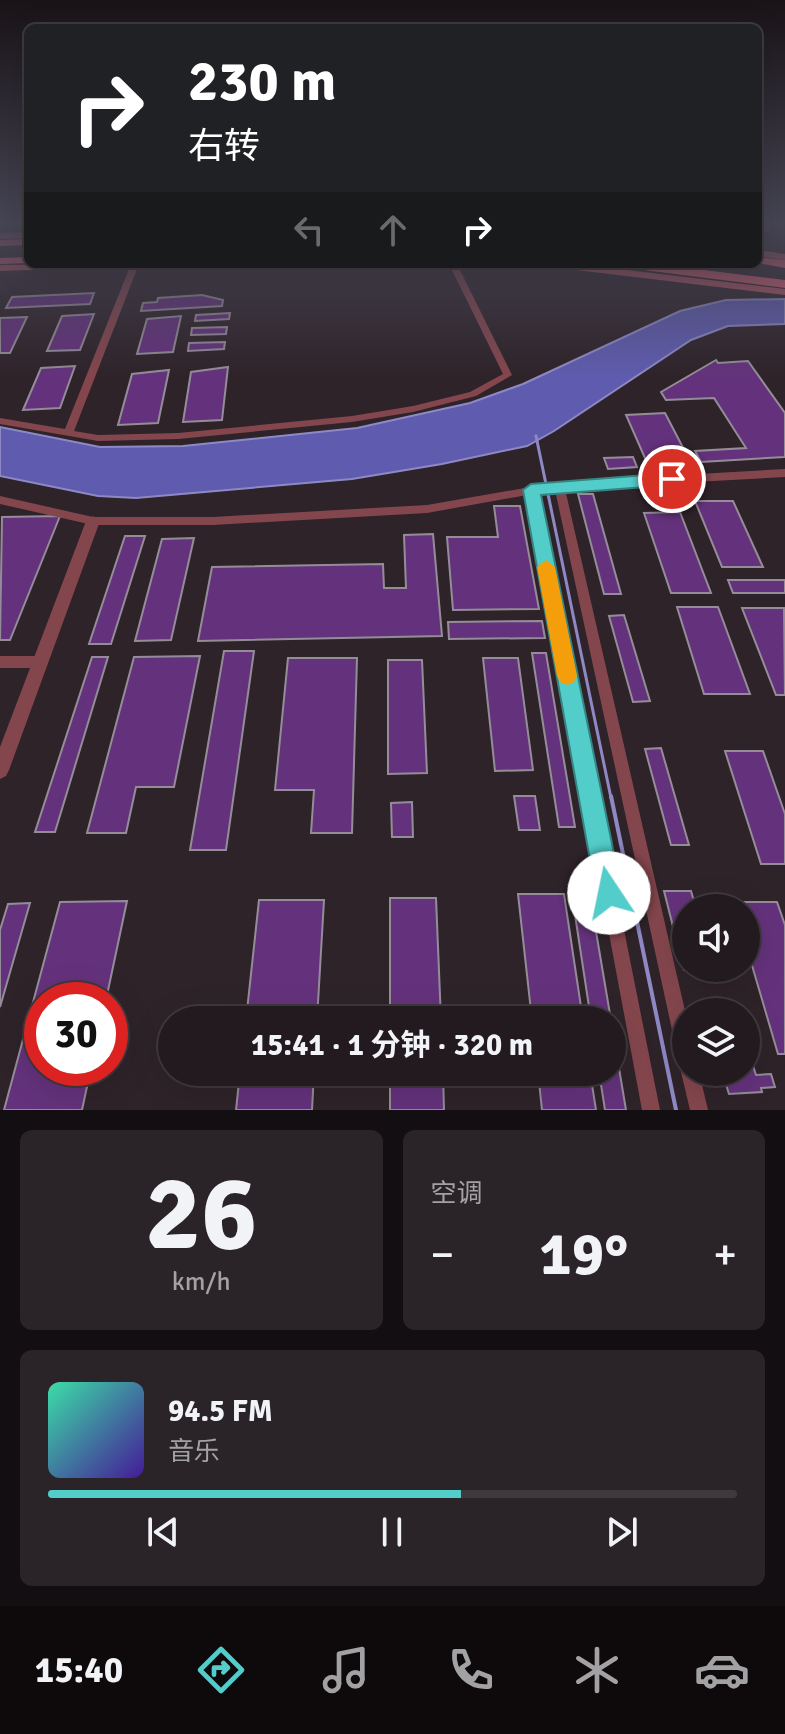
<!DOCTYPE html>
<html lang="zh">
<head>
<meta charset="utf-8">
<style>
	body { margin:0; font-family:Signika,"Noto Sans SC",sans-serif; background:#2a2328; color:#f1f3f6; height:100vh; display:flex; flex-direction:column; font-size:30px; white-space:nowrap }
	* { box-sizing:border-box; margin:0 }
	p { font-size:26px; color:#a2a1a4 }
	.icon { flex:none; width:44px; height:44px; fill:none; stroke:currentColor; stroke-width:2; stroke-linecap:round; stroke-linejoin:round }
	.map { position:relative; height:1110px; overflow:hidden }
	.drawer { display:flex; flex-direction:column; gap:20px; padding:20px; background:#130e11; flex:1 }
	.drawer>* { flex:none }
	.guide { position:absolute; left:24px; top:24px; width:738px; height:244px; border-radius:12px; box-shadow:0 8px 32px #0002,0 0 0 2px #3f383d; background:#202124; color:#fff; overflow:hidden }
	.controls { position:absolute; left:672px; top:894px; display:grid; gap:16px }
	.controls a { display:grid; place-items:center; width:88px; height:88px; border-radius:50%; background:#221a1f; box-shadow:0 8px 32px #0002,0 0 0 2px #3f383d; font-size:40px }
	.speed { position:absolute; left:24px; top:982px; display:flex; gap:16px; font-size:40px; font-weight:700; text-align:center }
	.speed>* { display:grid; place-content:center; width:104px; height:104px; border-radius:50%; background:#221a1f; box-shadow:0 8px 32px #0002,0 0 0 2px #3f383d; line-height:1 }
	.speed .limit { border:12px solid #d22; background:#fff; color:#111 }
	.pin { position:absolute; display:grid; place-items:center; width:68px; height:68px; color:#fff; margin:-34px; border:4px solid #fff; border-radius:50%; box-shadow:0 2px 8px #0007 }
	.me { position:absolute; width:88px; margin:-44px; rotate:349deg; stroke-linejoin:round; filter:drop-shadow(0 0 6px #0008) }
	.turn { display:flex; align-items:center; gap:28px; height:168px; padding:0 32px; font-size:36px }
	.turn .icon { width:104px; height:104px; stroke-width:2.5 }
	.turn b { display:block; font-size:56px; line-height:68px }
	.lanes { display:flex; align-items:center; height:76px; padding:0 32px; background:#0003; justify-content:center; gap:40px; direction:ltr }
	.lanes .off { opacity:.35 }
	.big { font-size:60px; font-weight:700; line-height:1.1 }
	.drawer .tile { flex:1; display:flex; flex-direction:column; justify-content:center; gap:12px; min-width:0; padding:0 28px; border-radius:12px; background:#2a2328 }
	.drawer .dial { align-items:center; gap:0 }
	.dial b { font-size:104px; line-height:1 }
	.song { display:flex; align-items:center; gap:24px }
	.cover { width:96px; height:96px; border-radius:12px; background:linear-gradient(135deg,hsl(160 70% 55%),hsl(260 70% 35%)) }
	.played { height:8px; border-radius:4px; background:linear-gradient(90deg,#53cdca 60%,#3f383d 60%) }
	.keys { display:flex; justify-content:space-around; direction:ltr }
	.heat { display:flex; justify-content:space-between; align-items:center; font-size:44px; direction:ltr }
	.drawer .tiles { flex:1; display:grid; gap:20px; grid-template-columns:1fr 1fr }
	.tile:last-child { grid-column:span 2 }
	.trip { position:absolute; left:158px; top:1006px; width:468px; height:80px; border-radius:40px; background:#221a1f; box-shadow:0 8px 32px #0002,0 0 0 2px #3f383d; font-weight:700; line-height:80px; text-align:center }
	.tabs { display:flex; height:128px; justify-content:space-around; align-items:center; background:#0e0a0c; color:#a2a1a4 }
	.tabs .icon { width:56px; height:56px }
	.tabs .selected { color:#53cdca }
	.tabs b { font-size:36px; color:#f1f3f6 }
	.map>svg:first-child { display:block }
	.water { fill:#5f5caf; stroke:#8e89c4; stroke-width:2 }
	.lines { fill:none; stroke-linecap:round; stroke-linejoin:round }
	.stream-far1 { stroke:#8e89c4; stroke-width:3 }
	.stream { stroke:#8e89c4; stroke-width:4 }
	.building { fill:#64327c; stroke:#948d98; stroke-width:2 }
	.minor { fill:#84464d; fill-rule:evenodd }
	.tertiary { fill:#84464d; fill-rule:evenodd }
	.secondary { fill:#b75562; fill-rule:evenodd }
	.primary { fill:#de5f72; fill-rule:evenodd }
	.route { fill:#53cdca; stroke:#368583; stroke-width:2 }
	.slow { fill:#f59e0b }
</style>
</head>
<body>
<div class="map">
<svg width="785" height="1110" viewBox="0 0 785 1110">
	<rect width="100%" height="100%" fill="#2e2329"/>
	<path class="water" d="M785,299v25l-57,2 -37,14 -137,91 -27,15 -85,18 -90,15 -216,19 -38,-2 -98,-20v-49l100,20 83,-1 174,-18 113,-25 53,-19 157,-73 46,-11z"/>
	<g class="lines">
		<path class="stream-far1" d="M536,436l75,362"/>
		<path class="stream" d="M611,796l65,314"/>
	</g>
	<g class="building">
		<path d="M94,293l-4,11 -84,4 6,-11z"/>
		<path d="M202,295l21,5 -1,6 -81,5 2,-8 14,-1 1,-4z"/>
		<path d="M230,313l-1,6 -34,2 1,-6z"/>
		<path d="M94,314l-14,36 -33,1 15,-35z"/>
		<path d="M181,316l-8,36 -36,2 10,-35z"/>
		<path d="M27,317l-17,36h-10v-35z"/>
		<path d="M227,327l-1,7 -35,1 1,-7z"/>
		<path d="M225,342l-1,7 -36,2 1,-8z"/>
		<path d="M716,360l2,3 30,-2 37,52v44l-84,5 -6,-11 51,-3 -32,-50 -48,2 -5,-8z"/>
		<path d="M75,366l-15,42 -37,2 18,-42z"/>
		<path d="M228,367l-6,53 -39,2 8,-50z"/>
		<path d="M169,370l-11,53 -40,2 14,-51z"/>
		<path d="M665,413l26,50 -43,2 -22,-50z"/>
		<path d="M633,457l4,10 -29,2 -4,-11z"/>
		<path d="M578,494h15l28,100h-17z"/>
		<path d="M695,501h38l30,66h-41z"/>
		<path d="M494,506h26l19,103 -86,1 -6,-73h51z"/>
		<path d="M680,512l31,81h-40l-27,-80z"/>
		<path d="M60,516l-50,124h-10l2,-123z"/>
		<path d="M433,534l9,102 -244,5 14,-74 171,-3 1,24h22l-2,-53z"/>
		<path d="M125,536h20l-34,108h-22z"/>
		<path d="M194,538l-23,102 -36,1 27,-102z"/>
		<path d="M728,580h57v13h-52z"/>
		<path d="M677,607h41l32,87h-46z"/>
		<path d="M742,608h42l1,87h-9z"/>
		<path d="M624,615l26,86 -17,1 -24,-86z"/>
		<path d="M542,621l3,17 -96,1 -1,-17z"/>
		<path d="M224,651h30l-28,199h-36z"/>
		<path d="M532,653h14l29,174h-16z"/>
		<path d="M200,656l-26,131h-38l-10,46h-39l47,-176z"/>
		<path d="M92,657h16l-53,175h-20z"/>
		<path d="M288,658h69l-5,175h-41l3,-43h-39z"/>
		<path d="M483,658h35l15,112 -38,1z"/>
		<path d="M388,660h34l5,113 -39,1z"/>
		<path d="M661,748l28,97h-18l-26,-96z"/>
		<path d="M725,751h38l22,63v50h-24z"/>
		<path d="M514,796h21l5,34h-21z"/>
		<path d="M412,802l1,35h-21l-1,-34z"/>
		<path d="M664,891h27l5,17h-10v60l27,1 -29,1z"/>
		<path d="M518,894h46l19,126h-51z"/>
		<path d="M572,895l18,1 21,124h-20z"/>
		<path d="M390,898h46l5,122h-51z"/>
		<path d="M259,900h65l-7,120h-71z"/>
		<path d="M127,901l-21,99h-64v68h49l-9,42h-78l56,-208z"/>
		<path d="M733,902h44l8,23v129h-7l-32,-109v-37h-11z"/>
		<path d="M30,903l-30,104v-77l8,-26z"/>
		<path d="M612,1026l14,84h-21l-6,-38h13z"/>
		<path d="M746,1044l10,31 15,-1 4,13 -14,1 1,4 -33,2 -7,-22h24z"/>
		<path d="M240,1072h74l-2,38h-76z"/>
		<path d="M390,1072h53l1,38h-54z"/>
		<path d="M538,1072h52l6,38h-54z"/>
	</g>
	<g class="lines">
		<g class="minor">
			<path d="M758,222h6l7,7 -5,1z"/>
			<path d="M131,264h8l-65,167 24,4 80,-2 174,-17 61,-10 57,-14 33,-18 -54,-110h8l55,111 -36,21 -63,16 -61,10 -174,17 -80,2 -98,-17v-6l65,11z"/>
			<path d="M785,469v8l-220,12 121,526v47l-6,-3 -3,-6 -122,-563 -18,4 123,616h-18l-115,-615 -100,18 -214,12h-120l-93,-21v-8l93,21h120l214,-12 132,-23z"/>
			<path d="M0,656h40l4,2 2,4 -2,4 -4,2h-40z"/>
			<path d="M686,1065v7h13l9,38h-18l-9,-38 3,-6z"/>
		</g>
		<path class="tertiary" d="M93,516l7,5 -91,249 -3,6 -6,3v-32l86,-226z"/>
		<g class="secondary">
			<path d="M28,232v6l-28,1v-6z"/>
			<path d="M758,250l27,4v6l-27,-4z"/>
			<path d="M123,264l-5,3 -118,4v-6z"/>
			<path d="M546,264h31l208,25v6l-234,-28z"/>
		</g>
		<g class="primary">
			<path d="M28,239v6l-28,1v-6z"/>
			<path d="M28,257v6l-28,1v-6z"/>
			<path d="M758,257l27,3v8l-27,-5z"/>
			<path d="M622,264h34l129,16v8l-157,-20z"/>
		</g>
	</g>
	<linearGradient id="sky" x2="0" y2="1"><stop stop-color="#191317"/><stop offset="0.59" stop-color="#464554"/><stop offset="1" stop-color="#464554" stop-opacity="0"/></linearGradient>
	<rect width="785" height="377" fill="url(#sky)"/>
	<path class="route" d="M672,473l8,6 -8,6 -131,10 81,398 -4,9 -9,4 -9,-4 -4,-9 -73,-403 8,-6z"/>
	<path class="slow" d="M546,560l9,7 22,109 -3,6 -7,3 -7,-3 -3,-6 -20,-109z"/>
</svg>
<div class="controls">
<a><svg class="icon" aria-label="sound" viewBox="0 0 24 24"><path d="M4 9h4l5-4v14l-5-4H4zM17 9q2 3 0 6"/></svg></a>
<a><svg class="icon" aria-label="layers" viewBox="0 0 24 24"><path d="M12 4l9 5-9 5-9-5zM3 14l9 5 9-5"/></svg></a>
</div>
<div class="speed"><div class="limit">30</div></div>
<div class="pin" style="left:672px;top:479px;background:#d93025"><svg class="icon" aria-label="arrive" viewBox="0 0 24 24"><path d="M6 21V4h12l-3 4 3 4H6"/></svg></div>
<svg class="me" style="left:609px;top:893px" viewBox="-20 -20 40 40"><circle r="19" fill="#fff"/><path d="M0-13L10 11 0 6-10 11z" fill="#53cdca"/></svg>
<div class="trip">15:41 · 1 分钟 · 320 m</div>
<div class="guide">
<div class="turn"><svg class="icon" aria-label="right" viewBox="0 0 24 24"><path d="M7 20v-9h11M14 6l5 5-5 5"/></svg><div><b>230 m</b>右转</div></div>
<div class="lanes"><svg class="icon off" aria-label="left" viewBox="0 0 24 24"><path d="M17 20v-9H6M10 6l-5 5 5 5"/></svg><svg class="icon off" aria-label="ahead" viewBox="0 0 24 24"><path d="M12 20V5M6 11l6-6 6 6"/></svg><svg class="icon" aria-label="right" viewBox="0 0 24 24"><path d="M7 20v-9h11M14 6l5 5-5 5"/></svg></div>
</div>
</div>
<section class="drawer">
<div class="tiles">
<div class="tile dial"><b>26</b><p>km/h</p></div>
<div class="tile"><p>空调</p>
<div class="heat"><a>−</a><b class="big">19°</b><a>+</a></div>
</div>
<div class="tile">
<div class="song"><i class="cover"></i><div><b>94.5 FM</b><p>音乐</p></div></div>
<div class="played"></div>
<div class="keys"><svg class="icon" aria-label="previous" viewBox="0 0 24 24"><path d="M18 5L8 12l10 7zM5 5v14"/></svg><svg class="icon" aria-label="pause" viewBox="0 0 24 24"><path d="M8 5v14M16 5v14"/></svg><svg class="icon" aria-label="next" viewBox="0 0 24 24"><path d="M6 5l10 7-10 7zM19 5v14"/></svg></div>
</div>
</div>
</section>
<nav class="tabs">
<b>15:40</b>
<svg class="icon selected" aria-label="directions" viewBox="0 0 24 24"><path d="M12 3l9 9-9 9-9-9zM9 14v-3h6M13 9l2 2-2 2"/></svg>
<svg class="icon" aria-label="music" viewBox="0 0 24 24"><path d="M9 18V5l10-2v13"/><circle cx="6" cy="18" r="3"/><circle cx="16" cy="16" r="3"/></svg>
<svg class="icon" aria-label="phone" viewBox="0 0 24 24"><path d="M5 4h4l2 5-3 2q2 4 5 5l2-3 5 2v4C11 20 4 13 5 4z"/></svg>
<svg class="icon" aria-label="climate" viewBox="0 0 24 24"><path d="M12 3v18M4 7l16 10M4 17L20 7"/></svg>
<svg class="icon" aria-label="car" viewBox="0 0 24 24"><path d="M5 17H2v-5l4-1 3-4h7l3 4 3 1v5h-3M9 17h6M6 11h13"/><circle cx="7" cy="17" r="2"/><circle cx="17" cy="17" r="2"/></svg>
</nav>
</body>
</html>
